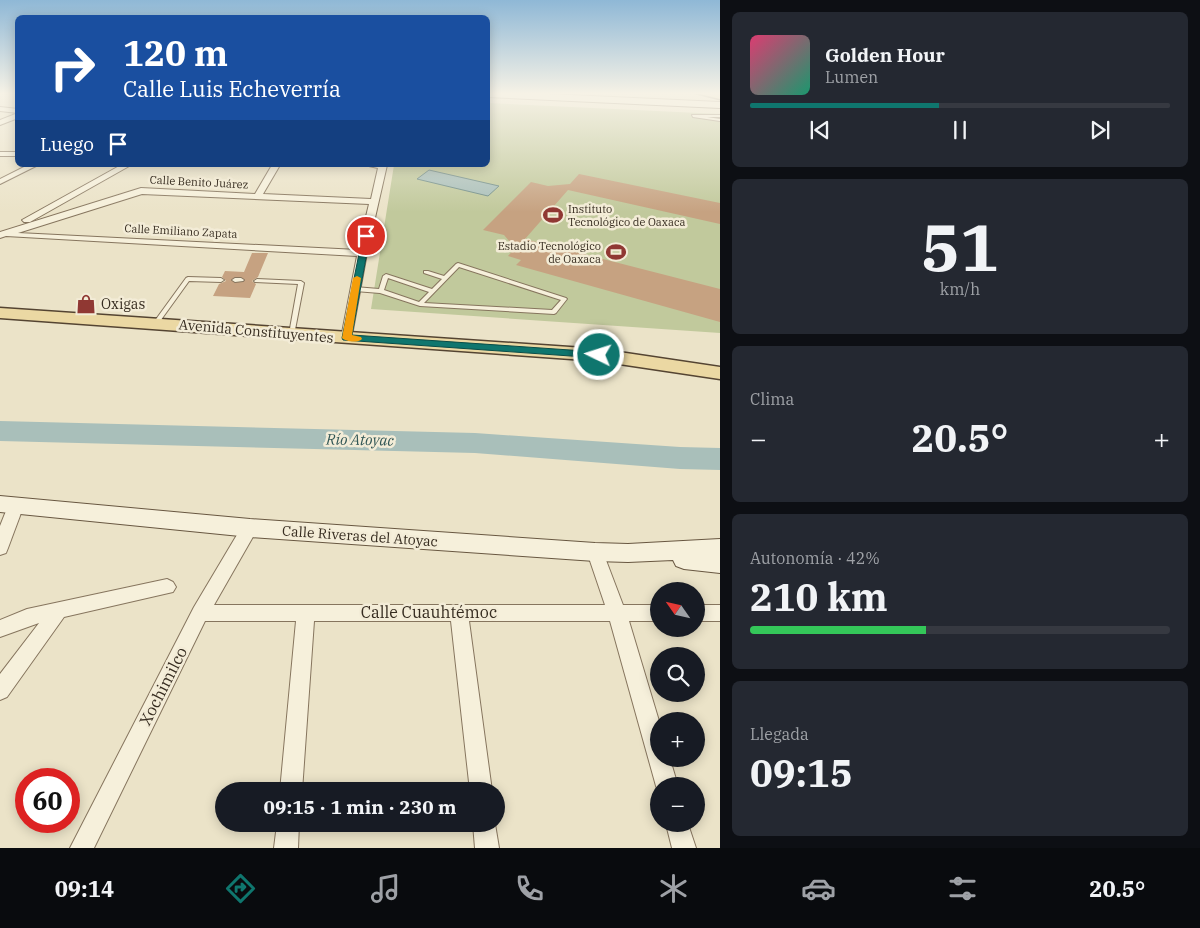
<!DOCTYPE html>
<html lang="es">
<head>
<meta charset="utf-8">
<style>
	body { margin:0; font-family:"IBM Plex Serif",serif; background:#242831; color:#f1f3f6; height:100vh; display:flex; flex-direction:column; font-size:19px; white-space:nowrap }
	* { box-sizing:border-box; margin:0 }
	p { font-size:16px; color:#9ea1a6 }
	.icon { flex:none; width:28px; height:28px; fill:none; stroke:currentColor; stroke-width:2; stroke-linecap:round; stroke-linejoin:round }
	.map { position:relative; flex:1; overflow:hidden }
	.drawer { display:flex; flex-direction:column; gap:12px; padding:12px; background:#0d0f14; width:480px }
	.drawer>* { flex:none }
	.guide { position:absolute; left:15px; top:15px; width:475px; height:152px; border-radius:8px; box-shadow:0 2px 12px #0003; background:#1a4fa0; color:#fff; overflow:hidden }
	.needle { width:32px; rotate:304deg }
	.buttons { position:absolute; left:650px; top:582px; display:grid; gap:10px }
	.buttons a { display:grid; place-items:center; width:55px; height:55px; border-radius:50%; background:#171b24; box-shadow:0 2px 12px #0003; font-size:25px }
	.speed { position:absolute; left:15px; top:768px; display:flex; gap:10px; font-size:25px; font-weight:700; text-align:center }
	.speed>* { display:grid; place-content:center; width:65px; height:65px; border-radius:50%; background:#171b24; box-shadow:0 2px 12px #0003; line-height:1 }
	.speed .limit { border:8px solid #d22; background:#fff; color:#111 }
	.pin { position:absolute; display:grid; place-items:center; width:42px; height:42px; color:#fff; margin:-21px; border:2px solid #fff; border-radius:50%; box-shadow:0 1px 5px #0007 }
	.me { position:absolute; width:55px; margin:-28px; rotate:274deg; stroke-linejoin:round; filter:drop-shadow(0 0 4px #0008) }
	.turn { display:flex; align-items:center; gap:18px; height:105px; padding:0 25px; font-size:22px }
	.turn .icon { width:65px; height:65px; stroke-width:2.5 }
	.turn b { display:block; font-size:35px; line-height:42px }
	.then { display:flex; align-items:center; height:48px; padding:0 25px; background:#0003; gap:10px; font-size:19px }
	.big { font-size:38px; font-weight:800; line-height:1.1 }
	.drawer .card { flex:1; display:flex; flex-direction:column; justify-content:center; gap:8px; min-width:0; padding:0 18px; border-radius:8px; background:#242831 }
	.drawer .dial { align-items:center; gap:0 }
	.dial b { font-size:65px; line-height:1 }
	.song { display:flex; align-items:center; gap:15px }
	.cover { width:60px; height:60px; border-radius:8px; background:linear-gradient(135deg,hsl(340 70% 55%),hsl(160 70% 35%)) }
	.played { height:5px; border-radius:2px; background:linear-gradient(90deg,#0f766e 45%,#363941 45%) }
	.keys { display:flex; justify-content:space-around; direction:ltr }
	.heat { display:flex; justify-content:space-between; align-items:center; font-size:28px; direction:ltr }
	.charge { height:8px; border-radius:4px; background:linear-gradient(90deg,#34c759 42%,#363941 0) }
	.trip { position:absolute; left:215px; top:782px; width:290px; height:50px; border-radius:25px; background:#171b24; box-shadow:0 2px 12px #0003; font-weight:800; line-height:50px; text-align:center }
	.tab-bar { display:flex; height:80px; justify-content:space-around; align-items:center; background:#090b0e; color:#9ea1a6 }
	.tab-bar .icon { width:35px; height:35px }
	.tab-bar .current { color:#0f766e }
	.tab-bar b { font-size:22px; color:#f1f3f6 }
	main { display:flex; flex:1; min-height:0 }
	.map>svg:first-child { display:block }
	.green { fill:#c1c99c }
	.water { fill:#a9bfba; stroke:#708d88 }
	.lines { fill:none; stroke-linecap:round; stroke-linejoin:round }
	.river { fill:#a9bfba; fill-rule:evenodd }
	.building { fill:#c6a281 }
	.lane-casing { stroke:#86755e; stroke-width:2 }
	.street-casing { stroke:#86755e; stroke-width:2 }
	.secondary-casing { stroke:#685741; stroke-width:2 }
	.primary-casing { stroke:#544432; stroke-width:3 }
	.lane { fill:#f6f0db; fill-rule:evenodd }
	.street { fill:#f6f0db; fill-rule:evenodd }
	.secondary { fill:#f6f0db; fill-rule:evenodd }
	.primary { fill:#ebd8a3; fill-rule:evenodd }
	.route { fill:#0f766e; stroke:#0a4d48 }
	.slow { fill:#f59e0b }
	.labels { text-anchor:middle; stroke-width:5; stroke-linejoin:round; paint-order:stroke }
	.far-street-label { font-size:11px; fill:#372d21; stroke:#f3ecd7 }
	.far-poi-label { font-size:11px; fill:#372d21; stroke:#f3ecd7; text-anchor:start }
	.poi-label { font-size:14px; fill:#372d21; stroke:#f3ecd7; text-anchor:start }
	.street-label { font-size:14px; fill:#372d21; stroke:#f3ecd7 }
	.water-label { font-size:15px; font-style:italic; fill:#315655; stroke:#f3ecd7 }
	.near-street-label { font-size:16px; fill:#372d21; stroke:#f3ecd7 }
</style>
</head>
<body>
<main>
<div class="map">
<svg width="720" height="848" viewBox="0 0 720 848">
	<rect width="100%" height="100%" fill="#ebe3c8"/>
	<path class="green" d="M488,103l232,11v219l-349,-24 23,-144h94z"/>
	<path class="water" d="M429,170l70,16 -11,10 -71,-17z"/>
	<g class="lines">
		<path class="river" d="M0,421l475,12 205,14 40,1v22l-40,-1 -205,-16 -475,-12z"/>
	</g>
	<g class="building">
		<path d="M579,174l141,29v21l-152,-34 -43,49 195,50v33l-204,-57 5,-5 -13,-4 7,-8 -11,-13 -21,-5 48,-48 17,4 22,-2z"/>
		<path d="M252,253h16l-10,24 -6,4 4,3 -6,14 -37,-2 6,-12 7,-3 -4,-4 3,-6 19,1z"/>
	</g>
	<g class="lines">
		<defs>
			<g id="lane">
				<path d="M692,115h28v2h-13l13,2v2l-27,-4z"/>
				<path d="M458,263l108,35 1,1 -11,14 -2,1 -134,-8 -40,-13 -25,-2 -3,-2 3,-2 24,2 4,-13 3,-2 46,15 10,-10 -18,-6v-2h4l16,5 12,-12zM459,267l102,33 -9,10 -128,-7zM388,278l41,14 -10,10 -35,-12z"/>
				<path d="M188,277l33,1 3,2 -3,2 -32,-1 -31,43h-4v-2l32,-44z"/>
				<path d="M241,278l3,2 -1,1 -8,1 -3,-2 3,-2z"/>
				<path d="M257,279l44,2 3,2 -10,52 -2,1 -3,-2 9,-50 -43,-2 -1,-1z"/>
			</g>
			<g id="street">
				<path d="M0,107l18,2v4l-18,-2z"/>
				<path d="M18,113v5l-18,7v-5z"/>
				<rect x="0" y="152" width="18" height="4"/>
				<path d="M28,165h10l-38,19v-5z"/>
				<path d="M121,165h10l-101,57h-6l-2,-2z"/>
				<path d="M272,165h8l-17,29 108,5 7,-31 -14,-3h23l-20,88 -16,88h-8l-2,-3 16,-82 -351,-20 -6,2v-6l141,-44 114,6zM142,194l227,10 -11,46 -340,-17z"/>
				<path d="M16,499l6,2 2,4 -16,43 -2,5 -6,2v-29l10,-25z"/>
				<path d="M250,522l6,1 2,5 -44,77h391l-18,-53 2,-5 6,-2 6,2 22,58h36v16h-30l30,100v38h11l8,27h-19v7l-3,-7 -46,-165h-141l23,170h-22l-19,-170h-137l-12,170h-22l16,-170h-91l-111,227h-24l124,-241 50,-84z"/>
				<path d="M167,579l6,3 3,5 -3,5 -109,25 -57,80 -7,3v-26l39,-51 -39,14v-17l27,-11z"/>
				<rect x="696" y="605" width="24" height="16"/>
				<path d="M277,824h22l-1,24h-24z"/>
				<path d="M473,824h22l4,24h-24z"/>
				<path d="M666,824h22l8,24h-24z"/>
			</g>
			<g id="secondary">
				<path d="M488,93h39l193,9v6l-232,-11z"/>
				<path d="M0,496l250,23 345,24 33,1 92,-5v34l-36,-4 -8,-3 -3,-6 -45,2 -33,-1 -345,-24 -250,-25z"/>
			</g>
			<g id="primary">
				<path d="M696,93h24v6z"/>
				<path d="M0,308l599,41 121,18v12l-121,-18 -599,-43z"/>
			</g>
		</defs>
		<use href="#lane" class="lane-casing"/>
		<use href="#street" class="street-casing"/>
		<use href="#secondary" class="secondary-casing"/>
		<use href="#primary" class="primary-casing"/>
		<use href="#lane" class="lane"/>
		<use href="#street" class="street"/>
		<use href="#secondary" class="secondary"/>
		<use href="#primary" class="primary"/>
	</g>
	<linearGradient id="sky" x2="0" y2="1"><stop stop-color="#8fb8d6"/><stop offset="0.44" stop-color="#f6f2e6"/><stop offset="1" stop-color="#f6f2e6" stop-opacity="0"/></linearGradient>
	<rect width="720" height="212" fill="url(#sky)"/>
	<path class="route" d="M363,234l7,2 -18,99 247,17 5,3 -5,3 -256,-18 -1,-2z"/>
	<path class="slow" d="M357,276l4,2 -9,57 9,2 1,2c-4,4 -16,3 -20,-1l11,-60z"/>
	<defs>
		<symbol id="stadium-bare" viewBox="-9 -9 18 18"><path d="M0-5a6.5 5 0 1 0 0 10a6.5 5 0 1 0 0-10ZM-3.5-1.8h7v3.6h-7Z" fill="#903833" stroke="#f3ecd7" stroke-width="2.5" paint-order="stroke"/></symbol>
		<symbol id="shop-bare" viewBox="-9 -9 18 18"><path d="M-5-2.5h2.3a2.7 3.5 0 0 1 5.4 0H5L5.5 6h-11ZM-1.5-2.5h3a1.5 2.3 0 0 0-3 0Z" fill="#903833" stroke="#f3ecd7" stroke-width="2.5" paint-order="stroke"/></symbol>
	</defs>
	<g fill-rule="evenodd">
		<use href="#stadium-bare" x="539" y="201" width="28" height="28"/>
		<use href="#stadium-bare" x="602" y="238" width="28" height="28"/>
		<use href="#shop-bare" x="72" y="290" width="28" height="28"/>
	</g>
	<g class="labels">
		<g class="far-street-label">
			<text transform="translate(199 182) rotate(3)" y="4">Calle Benito Juárez</text>
			<text transform="translate(181 231) rotate(3)" y="4">Calle Emiliano Zapata</text>
		</g>
		<g class="far-poi-label">
			<text x="568" y="213">Instituto<tspan x="568" dy="13">Tecnológico de Oaxaca</tspan></text>
			<text x="601" y="250" text-anchor="end">Estadio Tecnológico<tspan x="601" dy="13">de Oaxaca</tspan></text>
		</g>
		<g class="poi-label">
			<text x="101" y="309">Oxigas</text>
		</g>
		<g class="street-label">
			<text transform="translate(256 331) rotate(5)" y="5">Avenida Constituyentes</text>
			<text transform="translate(360 536) rotate(4)" y="5">Calle Riveras del Atoyac</text>
		</g>
		<g class="water-label">
			<text transform="translate(360 440) rotate(1)" y="5">Río Atoyac</text>
		</g>
		<g class="near-street-label">
			<text x="429" y="618">Calle Cuauhtémoc</text>
			<text transform="translate(163 686) rotate(-63)" y="6">Xochimilco</text>
		</g>
	</g>
</svg>
<div class="buttons">
<a><svg class="needle" viewBox="-14 -14 28 28"><path d="M0-13l5 13h-10z" fill="#e53935"/><path d="M0 13l5-13h-10z" fill="#9ea1a6"/></svg></a>
<a><svg class="icon" aria-label="search" viewBox="0 0 24 24"><circle cx="10" cy="10" r="6"/><path d="M15 15l6 6"/></svg></a>
<a>+</a>
<a>−</a>
</div>
<div class="speed"><div class="limit">60</div></div>
<div class="pin" style="left:366px;top:236px;background:#d93025"><svg class="icon" aria-label="arrive" viewBox="0 0 24 24"><path d="M6 21V4h12l-3 4 3 4H6"/></svg></div>
<svg class="me" style="left:599px;top:355px" viewBox="-20 -20 40 40"><circle r="17" fill="#0f766e" stroke="#fff" stroke-width="3"/><path d="M0-11L8 9 0 5-8 9z" fill="#fff"/></svg>
<div class="trip">09:15 · 1 min · 230 m</div>
<div class="guide">
<div class="turn"><svg class="icon" aria-label="right" viewBox="0 0 24 24"><path d="M7 20v-9h11M14 6l5 5-5 5"/></svg><div><b>120 m</b>Calle Luis Echeverría</div></div>
<div class="then">Luego<svg class="icon" aria-label="arrive" viewBox="0 0 24 24"><path d="M6 21V4h12l-3 4 3 4H6"/></svg></div>
</div>
</div>
<section class="drawer">
<div class="card">
<div class="song"><i class="cover"></i><div><b>Golden Hour</b><p>Lumen</p></div></div>
<div class="played"></div>
<div class="keys"><svg class="icon" aria-label="previous" viewBox="0 0 24 24"><path d="M18 5L8 12l10 7zM5 5v14"/></svg><svg class="icon" aria-label="pause" viewBox="0 0 24 24"><path d="M8 5v14M16 5v14"/></svg><svg class="icon" aria-label="next" viewBox="0 0 24 24"><path d="M6 5l10 7-10 7zM19 5v14"/></svg></div>
</div>
<div class="card dial"><b>51</b><p>km/h</p></div>
<div class="card"><p>Clima</p>
<div class="heat"><a>−</a><b class="big">20.5°</b><a>+</a></div>
</div>
<div class="card"><p>Autonomía · 42%</p><b class="big">210 km</b><div class="charge"></div></div>
<div class="card"><p>Llegada</p><b class="big">09:15</b></div>
</section>
</main>
<nav class="tab-bar">
<b>09:14</b>
<svg class="icon current" aria-label="directions" viewBox="0 0 24 24"><path d="M12 3l9 9-9 9-9-9zM9 14v-3h6M13 9l2 2-2 2"/></svg>
<svg class="icon" aria-label="music" viewBox="0 0 24 24"><path d="M9 18V5l10-2v13"/><circle cx="6" cy="18" r="3"/><circle cx="16" cy="16" r="3"/></svg>
<svg class="icon" aria-label="phone" viewBox="0 0 24 24"><path d="M5 4h4l2 5-3 2q2 4 5 5l2-3 5 2v4C11 20 4 13 5 4z"/></svg>
<svg class="icon" aria-label="climate" viewBox="0 0 24 24"><path d="M12 3v18M4 7l16 10M4 17L20 7"/></svg>
<svg class="icon" aria-label="car" viewBox="0 0 24 24"><path d="M5 17H2v-5l4-1 3-4h7l3 4 3 1v5h-3M9 17h6M6 11h13"/><circle cx="7" cy="17" r="2"/><circle cx="17" cy="17" r="2"/></svg>
<svg class="icon" aria-label="filters" viewBox="0 0 24 24"><path d="M4 7h16M4 17h16"/><circle cx="9" cy="7" r="2"/><circle cx="15" cy="17" r="2"/></svg>
<b>20.5°</b>
</nav>
</body>
</html>
